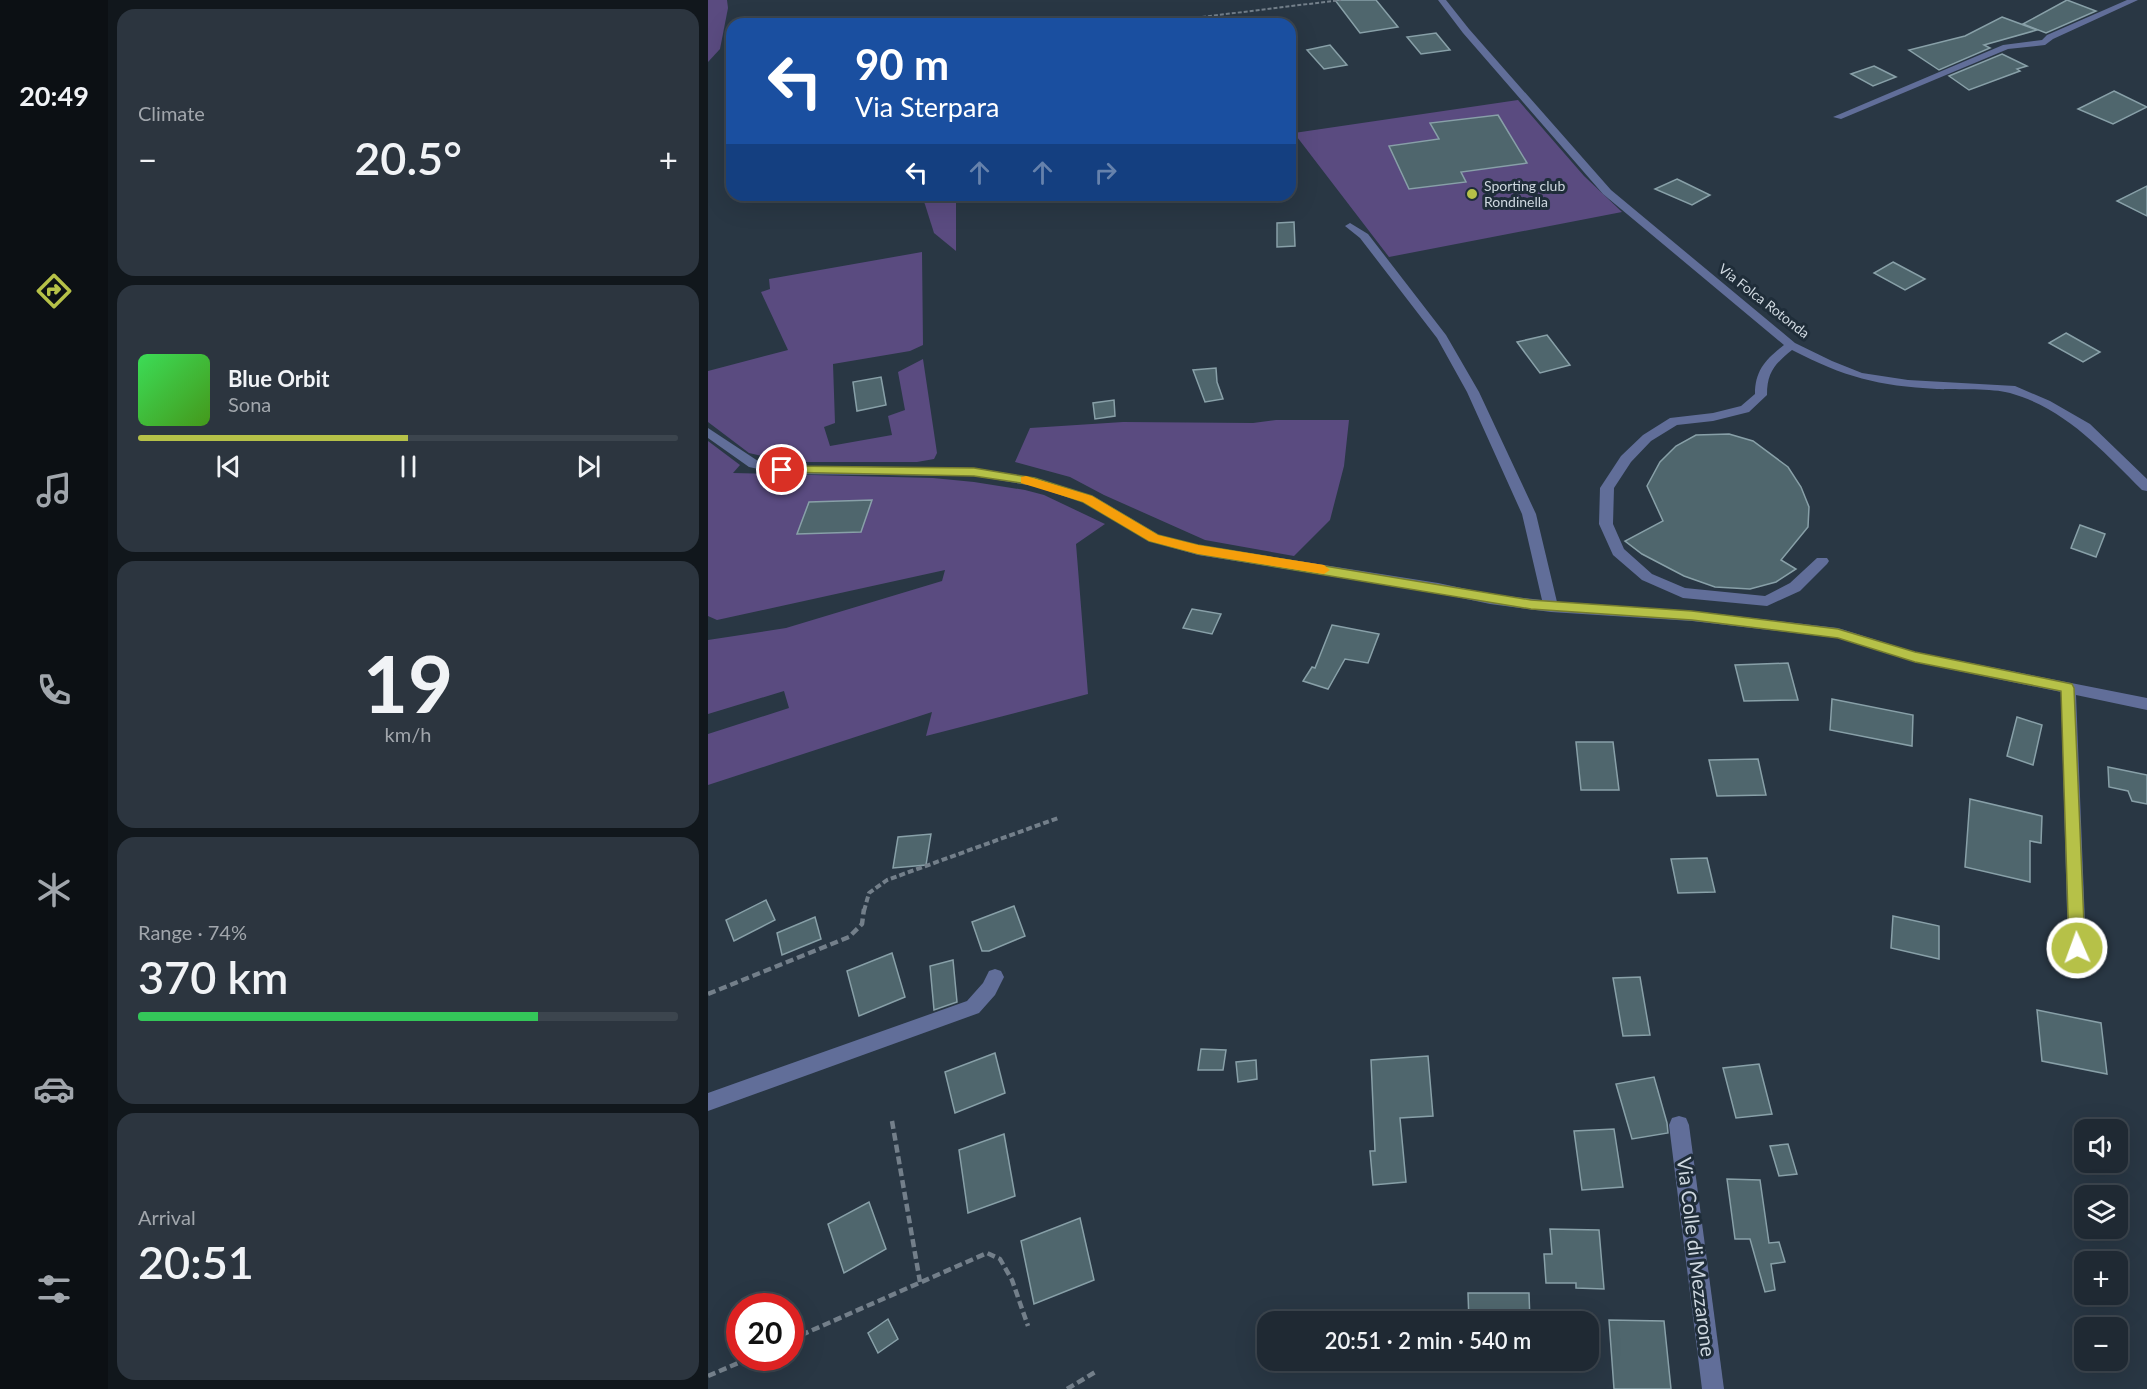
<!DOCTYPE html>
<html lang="en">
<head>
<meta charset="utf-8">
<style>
	body { margin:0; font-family:Lato,sans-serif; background:#2c353f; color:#f1f3f6; height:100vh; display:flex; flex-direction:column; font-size:22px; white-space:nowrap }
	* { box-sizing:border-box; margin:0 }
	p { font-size:20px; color:#a1a6ac }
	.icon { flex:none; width:33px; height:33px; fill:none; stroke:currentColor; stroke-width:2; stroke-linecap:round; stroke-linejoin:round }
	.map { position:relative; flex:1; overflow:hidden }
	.sheet { display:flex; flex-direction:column; gap:9px; padding:9px; background:#11171c; width:600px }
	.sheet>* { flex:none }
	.banner { position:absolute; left:18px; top:18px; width:570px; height:183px; border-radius:18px; box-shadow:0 6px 24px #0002,0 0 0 2px #3c454e; background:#1a4fa0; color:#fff; overflow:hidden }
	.fabs { position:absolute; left:1366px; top:1119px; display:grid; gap:12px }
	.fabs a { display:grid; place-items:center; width:54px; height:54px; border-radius:12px; background:#1f2933; box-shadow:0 6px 24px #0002,0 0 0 2px #3c454e; font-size:30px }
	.speed { position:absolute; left:18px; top:1293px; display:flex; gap:12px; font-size:30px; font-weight:700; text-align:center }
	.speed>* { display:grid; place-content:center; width:78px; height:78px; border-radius:50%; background:#1f2933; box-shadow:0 6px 24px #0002,0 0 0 2px #3c454e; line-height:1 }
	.speed .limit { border:9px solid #d22; background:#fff; color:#111 }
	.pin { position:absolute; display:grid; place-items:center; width:51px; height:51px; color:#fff; margin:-26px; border:3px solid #fff; border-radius:50%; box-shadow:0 2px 6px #0007 }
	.me { position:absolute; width:66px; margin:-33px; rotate:358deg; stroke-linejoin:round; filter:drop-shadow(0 0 4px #0008) }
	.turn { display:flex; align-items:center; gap:21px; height:126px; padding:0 30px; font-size:27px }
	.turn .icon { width:78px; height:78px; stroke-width:2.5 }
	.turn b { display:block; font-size:42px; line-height:51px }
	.lanes { display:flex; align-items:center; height:57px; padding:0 30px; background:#0003; justify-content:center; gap:30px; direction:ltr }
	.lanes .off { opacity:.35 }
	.big { font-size:45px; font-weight:600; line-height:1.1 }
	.sheet .widget { flex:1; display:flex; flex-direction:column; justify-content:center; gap:9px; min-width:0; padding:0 21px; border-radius:18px; background:#2c353f }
	.sheet .dial { align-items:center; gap:0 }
	.dial b { font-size:78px; line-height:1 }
	.song { display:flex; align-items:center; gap:18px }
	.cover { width:72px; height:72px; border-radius:9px; background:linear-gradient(135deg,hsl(130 70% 55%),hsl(100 70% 35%)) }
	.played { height:6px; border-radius:3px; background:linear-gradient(90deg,#b6c148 50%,#3c454e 50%) }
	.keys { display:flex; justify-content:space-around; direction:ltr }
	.heat { display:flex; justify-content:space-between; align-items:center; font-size:33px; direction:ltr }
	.charge { height:9px; border-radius:4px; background:linear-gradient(90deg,#34c759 74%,#3c454e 0) }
	.trip { position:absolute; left:549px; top:1311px; width:342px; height:60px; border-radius:18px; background:#1f2933; box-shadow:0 6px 24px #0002,0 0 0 2px #3c454e; font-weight:600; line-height:60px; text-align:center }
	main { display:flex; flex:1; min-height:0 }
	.tabs { display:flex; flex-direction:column; width:108px; justify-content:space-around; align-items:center; background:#0c1014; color:#a1a6ac }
	.tabs .icon { width:42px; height:42px }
	.tabs .active { color:#b6c148 }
	.tabs b { font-size:27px; color:#f1f3f6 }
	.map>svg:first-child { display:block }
	.green { fill:#5a4b80 }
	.building { fill:#4f666d; stroke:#88a0a8; stroke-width:1.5 }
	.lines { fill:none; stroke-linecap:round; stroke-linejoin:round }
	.path-far2 { stroke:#737f8a; stroke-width:2; stroke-dasharray:4 2; stroke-linecap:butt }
	.path-far1 { stroke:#737f8a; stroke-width:4; stroke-dasharray:6 3; stroke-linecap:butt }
	.path { stroke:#737f8a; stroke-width:4.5; stroke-dasharray:8 4; stroke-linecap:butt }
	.minor { fill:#616e99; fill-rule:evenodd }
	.route { fill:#b6c148; stroke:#767d2f; stroke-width:1.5 }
	.slow { fill:#f59e0b }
	.poi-dot { fill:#b6c148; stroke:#1f2d39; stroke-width:2 }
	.labels { text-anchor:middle; stroke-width:6; stroke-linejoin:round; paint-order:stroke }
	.far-poi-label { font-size:14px; fill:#cfd8e0; stroke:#1f2d39; text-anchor:start }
	.far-street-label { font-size:14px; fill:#cfd8e0; stroke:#1f2d39 }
	.near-street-label { font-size:20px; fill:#cfd8e0; stroke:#1f2d39 }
</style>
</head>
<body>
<main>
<nav class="tabs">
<b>20:49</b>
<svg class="icon active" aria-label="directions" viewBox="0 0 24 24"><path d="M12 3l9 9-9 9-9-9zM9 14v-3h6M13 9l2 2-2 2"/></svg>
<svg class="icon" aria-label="music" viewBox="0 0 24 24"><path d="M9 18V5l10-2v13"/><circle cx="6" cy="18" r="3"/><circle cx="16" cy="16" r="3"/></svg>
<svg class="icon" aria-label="phone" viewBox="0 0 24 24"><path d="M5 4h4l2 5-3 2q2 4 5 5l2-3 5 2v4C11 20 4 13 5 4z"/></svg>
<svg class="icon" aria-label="climate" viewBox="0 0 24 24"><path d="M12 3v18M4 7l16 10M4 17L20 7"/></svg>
<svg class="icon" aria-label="car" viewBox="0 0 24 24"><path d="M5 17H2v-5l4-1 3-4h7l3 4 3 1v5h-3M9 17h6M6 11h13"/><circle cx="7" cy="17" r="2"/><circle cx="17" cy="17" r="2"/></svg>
<svg class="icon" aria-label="filters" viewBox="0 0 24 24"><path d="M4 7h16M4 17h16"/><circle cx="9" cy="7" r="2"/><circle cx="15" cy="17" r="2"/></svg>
</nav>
<section class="sheet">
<div class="widget"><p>Climate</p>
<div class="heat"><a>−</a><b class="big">20.5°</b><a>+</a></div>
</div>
<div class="widget">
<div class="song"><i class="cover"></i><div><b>Blue Orbit</b><p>Sona</p></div></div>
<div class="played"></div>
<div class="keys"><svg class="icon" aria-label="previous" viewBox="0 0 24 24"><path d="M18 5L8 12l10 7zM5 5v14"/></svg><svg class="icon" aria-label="pause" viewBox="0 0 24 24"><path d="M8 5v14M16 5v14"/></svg><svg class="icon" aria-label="next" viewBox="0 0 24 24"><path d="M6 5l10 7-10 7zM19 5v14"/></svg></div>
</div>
<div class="widget dial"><b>19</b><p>km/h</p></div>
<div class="widget"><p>Range · 74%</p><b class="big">370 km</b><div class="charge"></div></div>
<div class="widget"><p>Arrival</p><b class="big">20:51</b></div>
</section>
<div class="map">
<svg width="1439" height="1389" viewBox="0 0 1439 1389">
	<rect width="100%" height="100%" fill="#293744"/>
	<g class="green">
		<path d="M0,0h19l1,8 -8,41 -12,13z"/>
		<path d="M810,100l66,76 38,36 -233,45 -95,-124z"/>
		<path d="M214,195h34v56l-22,-18z"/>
		<path d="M214,252l1,93 -13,6 -77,13 2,59 -11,4 6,19 62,-11 -4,-19 17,-6 -7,-38 25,-13 14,94 -3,6 -17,3h-130l-38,-9 -41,-31v-51l80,-21 -27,-58 9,-3 -1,-10z"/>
		<path d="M568,420h73l-5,46 -14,54 -36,36 -89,-16 -101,-45 -34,-18 -55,-15 15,-34 93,-6 130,1z"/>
		<path d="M0,441l32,24 -7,8 200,5 41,4 51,8 19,5 61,29 -29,20 12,150 -162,42 6,-24 -224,73v-51l81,-26 -5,-17 -76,23v-74l78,-12 156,-47 3,-11 -228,50 -9,-4z"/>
	</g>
	<g class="building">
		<path d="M627,0h41l22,27 -38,6z"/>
		<path d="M1359,0l29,11 -50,22 -23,-9z"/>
		<path d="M1294,17l35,13 -53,15 6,3 -51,22 -30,-20 56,-14z"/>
		<path d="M728,33l14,17 -29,4 -14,-17z"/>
		<path d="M622,45l17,20 -23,4 -17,-19z"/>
		<path d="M1294,54l25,12 -10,3 3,2 -51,19 -20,-14z"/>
		<path d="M1166,66l22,11 -23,9 -22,-12z"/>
		<path d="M1406,91l33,16 -34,17 -35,-15z"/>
		<path d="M790,115l29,48 -66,9 5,10 -57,7 -20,-43 50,-7 -9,-16z"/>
		<path d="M969,179l33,16 -18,10 -37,-16z"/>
		<path d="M1439,186v30l-30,-15z"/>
		<path d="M586,222l1,24 -18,1v-24z"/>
		<path d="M1185,262l32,17 -20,11 -31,-17z"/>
		<path d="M1358,333l34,19 -17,10 -34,-19z"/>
		<path d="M839,335l23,30 -30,8 -23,-31z"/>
		<path d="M508,368l1,14 6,17 -18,3 -12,-32z"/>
		<path d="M173,377l5,28 -29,6 -4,-29z"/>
		<path d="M406,400l1,16 -20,3 -2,-16z"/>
		<path d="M1021,434l24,7 35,26 13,20 8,20 -1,20 -27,33 15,9 -20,13 -26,7 -35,-2 -31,-11 -42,-22 -17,-13 38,-20 -16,-35 13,-24 16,-16 20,-11z"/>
		<path d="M164,500l-11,32 -64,2 12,-32z"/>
		<path d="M1372,525l25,9 -9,23 -25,-9z"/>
		<path d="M484,609l29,5 -9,20 -29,-6z"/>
		<path d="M624,625l47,9 -11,29 -23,-4 -17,30 -25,-8 9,-14 3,1z"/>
		<path d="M1080,663l10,37 -54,1 -9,-36z"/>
		<path d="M1124,699l81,16 -1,31 -82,-16z"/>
		<path d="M1309,717l25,8 -9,40 -26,-9z"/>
		<path d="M868,742h37l6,48h-38z"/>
		<path d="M1050,759l8,36 -49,1 -8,-36z"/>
		<path d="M1400,767l39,8v29l-15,-3 -4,-10 -19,-4z"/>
		<path d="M1262,799l72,17 -1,27 -11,-2v41l-65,-15z"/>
		<path d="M223,834l-5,31 -33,3 5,-31z"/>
		<path d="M999,858l8,34 -37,1 -7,-34z"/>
		<path d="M58,900l9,20 -41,21 -8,-21z"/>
		<path d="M306,906l11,30 -36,15h-7l-10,-29z"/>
		<path d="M1185,916l46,10v33l-48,-11z"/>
		<path d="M107,917l6,22 -39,16 -5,-22z"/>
		<path d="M184,953l13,44 -46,19 -12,-45z"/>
		<path d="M245,960l4,42 -23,8 -4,-44z"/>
		<path d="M932,977l10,58 -27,1 -10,-58z"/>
		<path d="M1329,1010l64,13 6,51 -65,-13z"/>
		<path d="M493,1049l25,1 -3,20h-25z"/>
		<path d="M287,1053l10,40 -50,20 -10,-41z"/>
		<path d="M720,1056l5,60 -33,2 6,64 -33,3 -3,-34h5l-4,-91z"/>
		<path d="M548,1060l1,19 -19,3 -2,-20z"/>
		<path d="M1051,1064l13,50 -36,4 -13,-50z"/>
		<path d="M946,1077l13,46 1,10 -36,6 -16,-55z"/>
		<path d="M906,1129l9,58 -41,3 -8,-59z"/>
		<path d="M296,1134l11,62 -47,17 -9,-63z"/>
		<path d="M1080,1144l9,30 -18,2 -9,-30z"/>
		<path d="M1019,1179l33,1 9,63 10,-1 6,20 -14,2 4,26 -10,2 -15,-53h-15z"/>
		<path d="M161,1202l17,47 -42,24 -16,-49z"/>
		<path d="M372,1218l14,62 -60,24 -13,-63z"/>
		<path d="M842,1229l49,1 5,59 -28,-1v-5h-30l-2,-29h8z"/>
		<path d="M760,1293h61l1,29h-61z"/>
		<path d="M180,1319l10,20 -20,14 -10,-20z"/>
		<path d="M901,1320l55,1 7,68h-57z"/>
	</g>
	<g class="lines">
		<path class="path-far2" d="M494,17l139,-17"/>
		<path class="path-far1" d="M156,911l5,-18 18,-13 171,-62"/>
		<g class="path">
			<path d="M0,994l141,-57 13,-13 2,-15"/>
			<path d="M184,1121l28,161"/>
			<path d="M82,1340l197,-87 13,6 12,21 16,46"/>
			<path d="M0,1376l42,-18"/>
			<path d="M359,1389l30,-18"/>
		</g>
		<g class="minor">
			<path d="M730,0h8l23,29 142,161 184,153 37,18 30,12 46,7 107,6 35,15 40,23 57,55v12l-5,-1c-39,-39 -76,-81 -132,-97 -18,-5 -53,-3 -73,-4 -59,-3 -93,-12 -145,-39 -17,14 -25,22 -25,45l-18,17 -36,9 -36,4 -26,16 -20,21 -17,26 -1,36 11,25 28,25 33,14 80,8 25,-13 27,-25h10l2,3 -2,3 -27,27 -33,15 -84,-8 -41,-18 -29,-25 -14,-31 1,-36 21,-32 22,-21 27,-17 43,-5 28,-7 14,-12c0,-24 11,-35 29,-49l-181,-151 -140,-161z"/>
			<path d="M1419,0h11l-85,39 -8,6 -37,4 -167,70 -8,-2 170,-72 39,-5 5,-5z"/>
			<path d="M642,223l18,11 78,101 33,57 57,122 21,88 135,9 146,17 77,24 232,46v12l-71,-15 10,253 -3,5 -6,3 -6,-3 -3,-5 -7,-256 -146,-30 -77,-24 -146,-17 -141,-9 -61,-8 -52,-11 -240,-38 -49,-14 -66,-39 -49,-16 -60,-10 -192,-2 -33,-7 -41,-29v-10l50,33 24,5 192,2 61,10 58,18 66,39 39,10 240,38 52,11 52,6 -20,-86 -55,-122 -30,-54 -77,-100 -15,-12z"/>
			<path d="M287,969l6,2 3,6 -9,18 -16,18 -271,98v-18l259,-92 16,-18 6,-12z"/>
			<path d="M971,1116l7,2 3,7 35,264h-22l-33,-264 3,-7z"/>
		</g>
	</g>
	<path class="route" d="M74,466l192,2 61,10 57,18 66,39 40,10 333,55 161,11 146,18 77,23 157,32 2,4 11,260 -2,5 -6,2 -6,-2 -2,-5 -8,-257 -146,-29 -77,-24 -146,-18 -161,-11 -333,-55 -49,-13 -66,-39 -49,-17 -60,-9 -196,-4v-5z"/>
	<path class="slow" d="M318,476l66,20 66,39 40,10 126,20 6,5 -6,4 -126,-20 -49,-13 -66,-39 -62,-19v-6z"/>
	<circle class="poi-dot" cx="764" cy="194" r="6"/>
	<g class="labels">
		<g class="far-poi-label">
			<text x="776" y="191">Sporting club<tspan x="776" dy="16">Rondinella</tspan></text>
		</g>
		<g class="far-street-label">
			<text transform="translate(1056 301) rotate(38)" y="5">Via Folca Rotonda</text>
		</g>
		<g class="near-street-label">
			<text transform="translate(988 1257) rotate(83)" y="7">Via Colle di Mezzarone</text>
		</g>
	</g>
</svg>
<div class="fabs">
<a><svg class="icon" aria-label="sound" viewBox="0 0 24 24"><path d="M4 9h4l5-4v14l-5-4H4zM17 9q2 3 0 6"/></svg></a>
<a><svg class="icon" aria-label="layers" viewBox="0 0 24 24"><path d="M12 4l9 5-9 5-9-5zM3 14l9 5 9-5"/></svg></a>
<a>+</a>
<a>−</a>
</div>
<div class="speed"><div class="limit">20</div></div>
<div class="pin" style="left:74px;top:470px;background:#d93025"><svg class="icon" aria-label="arrive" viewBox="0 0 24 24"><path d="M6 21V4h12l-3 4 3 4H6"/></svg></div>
<svg class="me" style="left:1369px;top:948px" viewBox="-20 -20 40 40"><circle r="17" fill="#b6c148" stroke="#fff" stroke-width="3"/><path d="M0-11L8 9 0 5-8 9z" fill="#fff"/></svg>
<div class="trip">20:51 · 2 min · 540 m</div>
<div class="banner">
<div class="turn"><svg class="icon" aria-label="left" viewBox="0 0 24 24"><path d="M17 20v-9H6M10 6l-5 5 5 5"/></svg><div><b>90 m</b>Via Sterpara</div></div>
<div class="lanes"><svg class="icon" aria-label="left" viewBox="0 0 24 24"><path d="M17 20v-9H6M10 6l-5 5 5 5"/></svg><svg class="icon off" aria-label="ahead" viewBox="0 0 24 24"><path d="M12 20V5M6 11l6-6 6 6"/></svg><svg class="icon off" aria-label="ahead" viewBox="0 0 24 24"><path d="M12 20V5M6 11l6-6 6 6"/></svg><svg class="icon off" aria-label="right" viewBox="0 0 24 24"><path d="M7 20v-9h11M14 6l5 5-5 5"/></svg></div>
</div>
</div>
</main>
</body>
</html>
